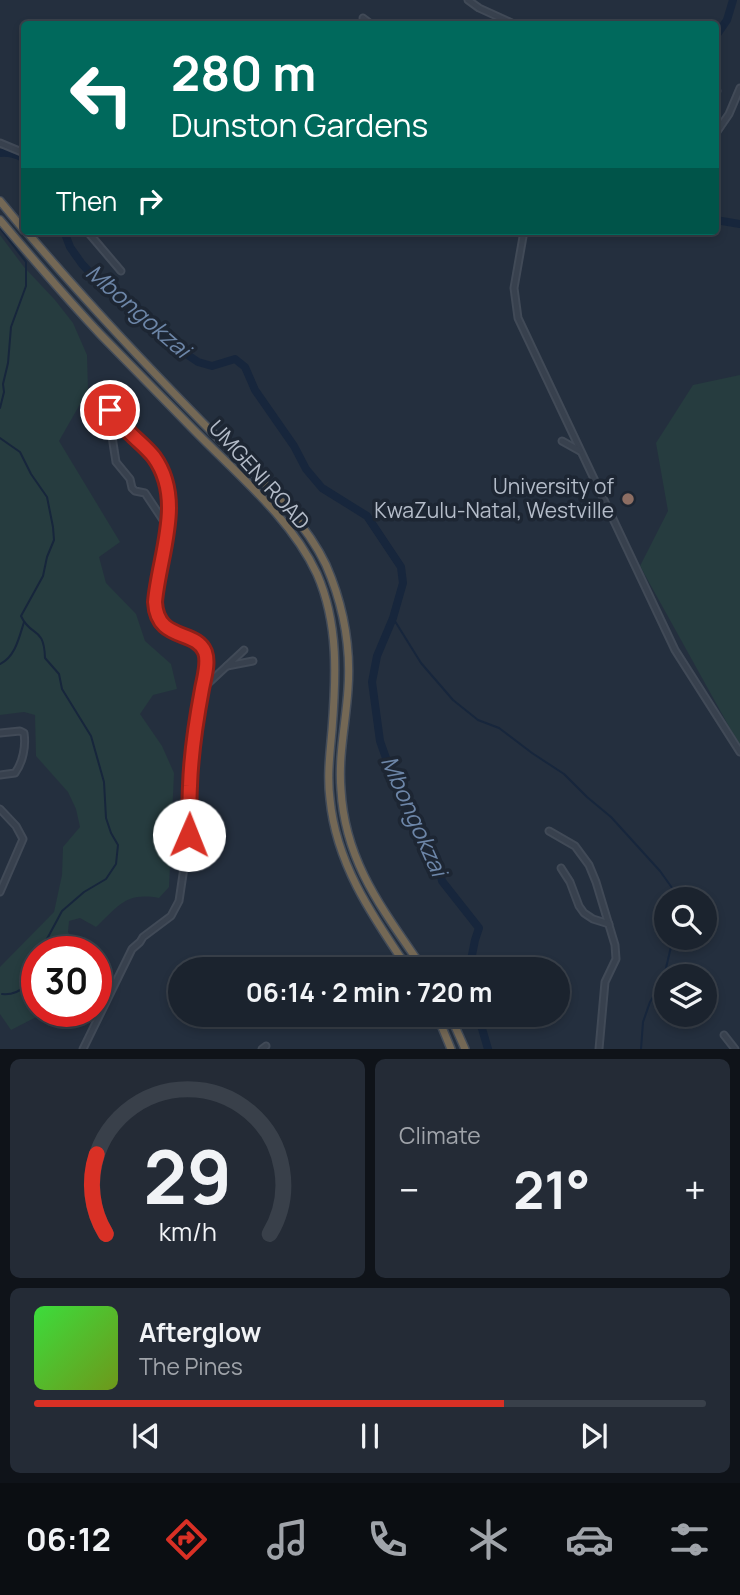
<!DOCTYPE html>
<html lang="en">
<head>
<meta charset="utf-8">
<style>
	body { margin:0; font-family:Manrope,sans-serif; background:#242b36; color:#f1f3f6; height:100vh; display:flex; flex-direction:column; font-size:26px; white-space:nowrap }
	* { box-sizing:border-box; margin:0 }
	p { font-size:23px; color:#a0a4aa }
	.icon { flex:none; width:38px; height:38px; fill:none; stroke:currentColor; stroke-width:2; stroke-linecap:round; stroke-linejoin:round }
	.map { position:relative; height:1049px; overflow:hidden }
	.side { display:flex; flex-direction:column; gap:10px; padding:10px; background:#0f1319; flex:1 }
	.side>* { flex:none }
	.banner { position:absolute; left:21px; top:21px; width:698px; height:214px; border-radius:7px; box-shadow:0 4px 10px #0003,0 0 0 2px #39404a; background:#00695c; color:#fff; overflow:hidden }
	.tools { position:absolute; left:654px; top:887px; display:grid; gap:14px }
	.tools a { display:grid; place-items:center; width:63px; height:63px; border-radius:50%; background:#1b232e; box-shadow:0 4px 10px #0003,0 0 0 2px #39404a; font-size:35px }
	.speed { position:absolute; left:21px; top:936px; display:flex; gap:14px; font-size:35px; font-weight:700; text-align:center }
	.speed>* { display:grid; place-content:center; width:91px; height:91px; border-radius:50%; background:#1b232e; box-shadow:0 4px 10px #0003,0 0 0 2px #39404a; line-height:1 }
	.speed .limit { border:10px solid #d22; background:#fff; color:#111 }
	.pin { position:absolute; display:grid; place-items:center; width:60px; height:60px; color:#fff; margin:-30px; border:4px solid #fff; border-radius:50%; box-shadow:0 2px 7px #0007 }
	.me { position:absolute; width:77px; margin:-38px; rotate:1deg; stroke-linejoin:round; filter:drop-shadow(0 0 5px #0008) }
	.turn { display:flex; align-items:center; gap:24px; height:147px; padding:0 35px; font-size:32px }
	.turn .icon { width:91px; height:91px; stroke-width:2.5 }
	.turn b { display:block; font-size:49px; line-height:60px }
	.then { display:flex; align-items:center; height:66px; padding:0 35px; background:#0003; gap:14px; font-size:26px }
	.big { font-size:52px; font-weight:700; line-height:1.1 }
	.side .card { flex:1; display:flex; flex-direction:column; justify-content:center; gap:10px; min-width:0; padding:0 24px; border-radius:10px; background:#242b36 }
	.side .dial { align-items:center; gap:0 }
	.dial svg { height:182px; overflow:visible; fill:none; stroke:#39404a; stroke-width:7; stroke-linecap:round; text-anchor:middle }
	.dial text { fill:#f1f3f6; stroke:none }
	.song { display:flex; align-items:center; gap:21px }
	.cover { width:84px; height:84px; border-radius:10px; background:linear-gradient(135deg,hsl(120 70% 55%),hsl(80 70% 35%)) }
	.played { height:7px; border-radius:4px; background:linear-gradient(90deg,#d93025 70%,#39404a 70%) }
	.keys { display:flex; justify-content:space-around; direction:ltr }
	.heat { display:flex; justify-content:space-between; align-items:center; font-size:38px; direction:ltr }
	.side .tiles { flex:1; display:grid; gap:10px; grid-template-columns:1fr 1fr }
	.card:last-child { grid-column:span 2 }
	.trip { position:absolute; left:168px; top:957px; width:402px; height:70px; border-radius:35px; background:#1b232e; box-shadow:0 4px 10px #0003,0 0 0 2px #39404a; font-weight:700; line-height:70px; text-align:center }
	.dock { display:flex; height:112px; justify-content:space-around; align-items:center; background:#0b0e12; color:#a0a4aa }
	.dock .icon { width:49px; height:49px }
	.dock .selected { color:#d93025 }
	.dock b { font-size:32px; color:#f1f3f6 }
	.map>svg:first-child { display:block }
	.green { fill:#263c3f }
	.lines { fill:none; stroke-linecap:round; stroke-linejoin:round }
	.stream { stroke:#17263c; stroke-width:2 }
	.river { stroke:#17263c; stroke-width:8 }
	.minor-casing { stroke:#414a57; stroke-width:9 }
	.highway-casing { stroke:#434c59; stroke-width:10 }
	.minor { stroke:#38414e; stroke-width:5 }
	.highway { stroke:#746855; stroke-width:7 }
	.route-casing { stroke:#8d1f18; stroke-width:18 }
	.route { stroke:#d93025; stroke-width:12 }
	.education-dot { fill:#8d6e63; stroke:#1d2633; stroke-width:2.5 }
	.labels { text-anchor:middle; stroke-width:7; stroke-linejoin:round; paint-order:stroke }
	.street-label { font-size:21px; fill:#b4bcc9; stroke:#1d2633 }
	.poi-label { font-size:21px; fill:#b4bcc9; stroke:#1d2633; text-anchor:end }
	.water-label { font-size:23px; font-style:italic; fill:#6d86a8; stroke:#1d2633 }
</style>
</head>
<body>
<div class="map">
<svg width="740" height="1049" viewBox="0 0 740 1049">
	<rect width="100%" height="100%" fill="#242f3e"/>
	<g class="green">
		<path d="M0,235l24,32 31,33 18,23 14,32 1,35 -29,51 61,101 -21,15 7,26 30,31 9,27 26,23 6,25 -24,6 -13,19 22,32 12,27 -5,114 -10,11c-34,-6 -40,8 -63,29l-16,-9 -11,3 -1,11 11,18 -1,2h-41v60h9l-35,18 -11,-16v-47l54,-55 8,-37 1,-28 17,-20 -4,-18 -8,-17 -32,-36 -1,-41 -11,-3 -24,3z"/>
		<path d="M740,375v369l-3,-3 -97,-175 28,-55 -12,-68 37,-58z"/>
	</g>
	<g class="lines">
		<g class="stream">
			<path d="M0,228l26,34v24l-15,41 -3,36 -5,21 1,8 -4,16"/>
			<path d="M0,438l20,14 11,22 16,23 6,30 1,13 -7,17 -4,19 -22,40c10,22 23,9 24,42l14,16 3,15 29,47 13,46 2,36 5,15 7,12 -2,19 -10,15 -22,13 -22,19 -22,41"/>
			<path d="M393,618l28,45 32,37 25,20 21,8 33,25 32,21 23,23 24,20 49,54 15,21 1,8"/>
			<path d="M0,664c15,-7 19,-26 24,-42"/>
			<path d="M2,994c24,2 27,-16 35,-35"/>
			<path d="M641,1049l2,-27 7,-20 13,-21 10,-43"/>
		</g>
		<g class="river">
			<path d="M716,36l11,-16 6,-20"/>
			<path d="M0,153c8,-1 18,1 24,6"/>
			<path d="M716,220l24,4"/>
			<path d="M64,231l6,16 12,17 14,15 37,24 15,15 22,25 28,19 14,4 23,-7 10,8 10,23 39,56 12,23 16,19 45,28 34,51 2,16 -10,35 -16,38 -5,26 8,59 13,37 26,53 18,27 5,23 37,47 -4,12 -6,30"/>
			<path d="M627,231l3,1 20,-1"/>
			<path d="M478,1015l10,34"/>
		</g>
		<defs>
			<g id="minor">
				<path d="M468,0l11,8 35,16"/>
				<path d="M363,18l8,6"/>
				<path d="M716,93l1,-2"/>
				<path d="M716,133l13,-19 11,-26"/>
				<path d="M0,143l24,10"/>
				<path d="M87,231l34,40"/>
				<path d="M524,231l-10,57 4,30 157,332 65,102"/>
				<path d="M120,421l-5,2 -4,7 5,32 14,17 2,9 3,3 10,2 22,33"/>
				<path d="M562,441l18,10"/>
				<path d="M227,666l26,-5"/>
				<path d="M201,690l43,-40"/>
				<path d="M0,733l20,-2 4,2c2,13 -1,29 -9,40l-15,2"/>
				<path d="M0,809l16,17 7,13 -23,53"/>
				<path d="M549,831l26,15 14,19 7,17 19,63 1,14 -11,23 -6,67"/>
				<path d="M561,868l9,14 9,24 5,7 9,6 16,5"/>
				<path d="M724,1035l11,14"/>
				<path d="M83,1049l49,-100 8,-7 3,-5 28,-21 8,-15 10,-67v-44l3,-37 14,-88c0,-6 0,-11 -2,-16 -10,-18 -44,-12 -49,-39 -2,-10 1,-22 3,-32 7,-38 21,-80 -1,-115 -8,-15 -23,-23 -33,-36 -9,-12 -8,-24 -26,-11"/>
				<path d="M262,1049l4,-3"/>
			</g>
			<g id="highway">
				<path d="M0,201l24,29"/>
				<path d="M0,220c33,39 66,78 101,115 31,32 62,63 93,95 43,44 97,88 123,144 22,50 19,104 15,156 -2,23 -5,46 -2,69 6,65 43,118 79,171"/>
				<path d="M26,231c56,66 115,129 176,191 42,43 98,88 124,143 17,39 25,82 22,124 -2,33 -10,67 -7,101 4,73 43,121 83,180"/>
				<path d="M437,1015l14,34"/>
				<path d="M450,1015l15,34"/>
			</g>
		</defs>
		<use href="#minor" class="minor-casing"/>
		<use href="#highway" class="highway-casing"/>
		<use href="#minor" class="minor"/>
		<use href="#highway" class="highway"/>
	</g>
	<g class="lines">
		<defs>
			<path id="route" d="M110,410c10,4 13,17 21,24 8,8 16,14 23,23 31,43 5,98 1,145 2,40 41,27 50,50 4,11 -1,26 -3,37 -6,32 -11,64 -12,97 -1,16 0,32 -1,49"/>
		</defs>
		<use href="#route" class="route-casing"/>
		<use href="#route" class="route"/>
	</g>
	<circle class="education-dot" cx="628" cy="499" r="7"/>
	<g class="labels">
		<g class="street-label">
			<text transform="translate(259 475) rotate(48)" y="7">UMGENI ROAD</text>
		</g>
		<g class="poi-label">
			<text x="614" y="494">University of<tspan x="614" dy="24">KwaZulu-Natal, Westville</tspan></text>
		</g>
		<g class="water-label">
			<text transform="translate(138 311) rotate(41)" y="8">Mbongokzai</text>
			<text transform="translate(414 816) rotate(66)" y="8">Mbongokzai</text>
		</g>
	</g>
</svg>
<div class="tools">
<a><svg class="icon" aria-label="search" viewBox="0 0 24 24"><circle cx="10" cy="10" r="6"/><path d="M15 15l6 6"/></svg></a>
<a><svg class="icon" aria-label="layers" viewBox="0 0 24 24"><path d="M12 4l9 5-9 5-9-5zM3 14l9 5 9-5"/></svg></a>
</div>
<div class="speed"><div class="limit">30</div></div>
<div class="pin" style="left:110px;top:410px;background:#d93025"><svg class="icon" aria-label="arrive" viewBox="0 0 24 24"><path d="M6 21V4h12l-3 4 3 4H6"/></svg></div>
<svg class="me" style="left:189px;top:835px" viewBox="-20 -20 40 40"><circle r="19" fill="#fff"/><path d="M0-13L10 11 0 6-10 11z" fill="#d93025"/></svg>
<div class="trip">06:14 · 2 min · 720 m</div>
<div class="banner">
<div class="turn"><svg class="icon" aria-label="left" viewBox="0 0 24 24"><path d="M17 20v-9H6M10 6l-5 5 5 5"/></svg><div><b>280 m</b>Dunston Gardens</div></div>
<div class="then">Then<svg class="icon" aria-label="right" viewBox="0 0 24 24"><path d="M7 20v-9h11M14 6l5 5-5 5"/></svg></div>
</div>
</div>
<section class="side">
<div class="tiles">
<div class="card dial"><svg viewBox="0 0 100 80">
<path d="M14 69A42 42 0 1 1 86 69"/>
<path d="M14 69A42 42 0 0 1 10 34" stroke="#d93025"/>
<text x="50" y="56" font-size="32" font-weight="700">29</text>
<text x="50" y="72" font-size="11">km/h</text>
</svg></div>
<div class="card"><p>Climate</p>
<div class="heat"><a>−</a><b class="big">21°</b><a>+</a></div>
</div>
<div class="card">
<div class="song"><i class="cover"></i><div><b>Afterglow</b><p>The Pines</p></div></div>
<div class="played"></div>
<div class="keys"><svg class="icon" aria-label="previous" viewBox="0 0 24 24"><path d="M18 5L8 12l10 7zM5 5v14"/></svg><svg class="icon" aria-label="pause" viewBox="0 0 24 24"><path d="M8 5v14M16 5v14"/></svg><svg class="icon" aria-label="next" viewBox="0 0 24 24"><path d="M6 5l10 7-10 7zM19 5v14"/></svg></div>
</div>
</div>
</section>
<nav class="dock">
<b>06:12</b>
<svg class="icon selected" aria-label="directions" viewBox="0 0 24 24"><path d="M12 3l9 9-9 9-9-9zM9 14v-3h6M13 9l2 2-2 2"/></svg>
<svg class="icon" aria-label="music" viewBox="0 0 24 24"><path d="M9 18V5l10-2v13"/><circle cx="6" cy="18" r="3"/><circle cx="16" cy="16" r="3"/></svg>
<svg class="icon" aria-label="phone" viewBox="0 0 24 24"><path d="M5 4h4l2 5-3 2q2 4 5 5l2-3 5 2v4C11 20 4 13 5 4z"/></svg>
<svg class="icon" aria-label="climate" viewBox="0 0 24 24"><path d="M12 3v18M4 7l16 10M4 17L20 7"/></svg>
<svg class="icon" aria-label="car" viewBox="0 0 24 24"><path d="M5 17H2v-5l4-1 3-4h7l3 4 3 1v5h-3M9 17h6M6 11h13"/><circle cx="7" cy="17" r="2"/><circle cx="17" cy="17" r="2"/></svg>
<svg class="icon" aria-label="filters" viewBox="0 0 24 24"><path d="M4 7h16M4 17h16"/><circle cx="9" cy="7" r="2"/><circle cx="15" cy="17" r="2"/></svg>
</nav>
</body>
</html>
